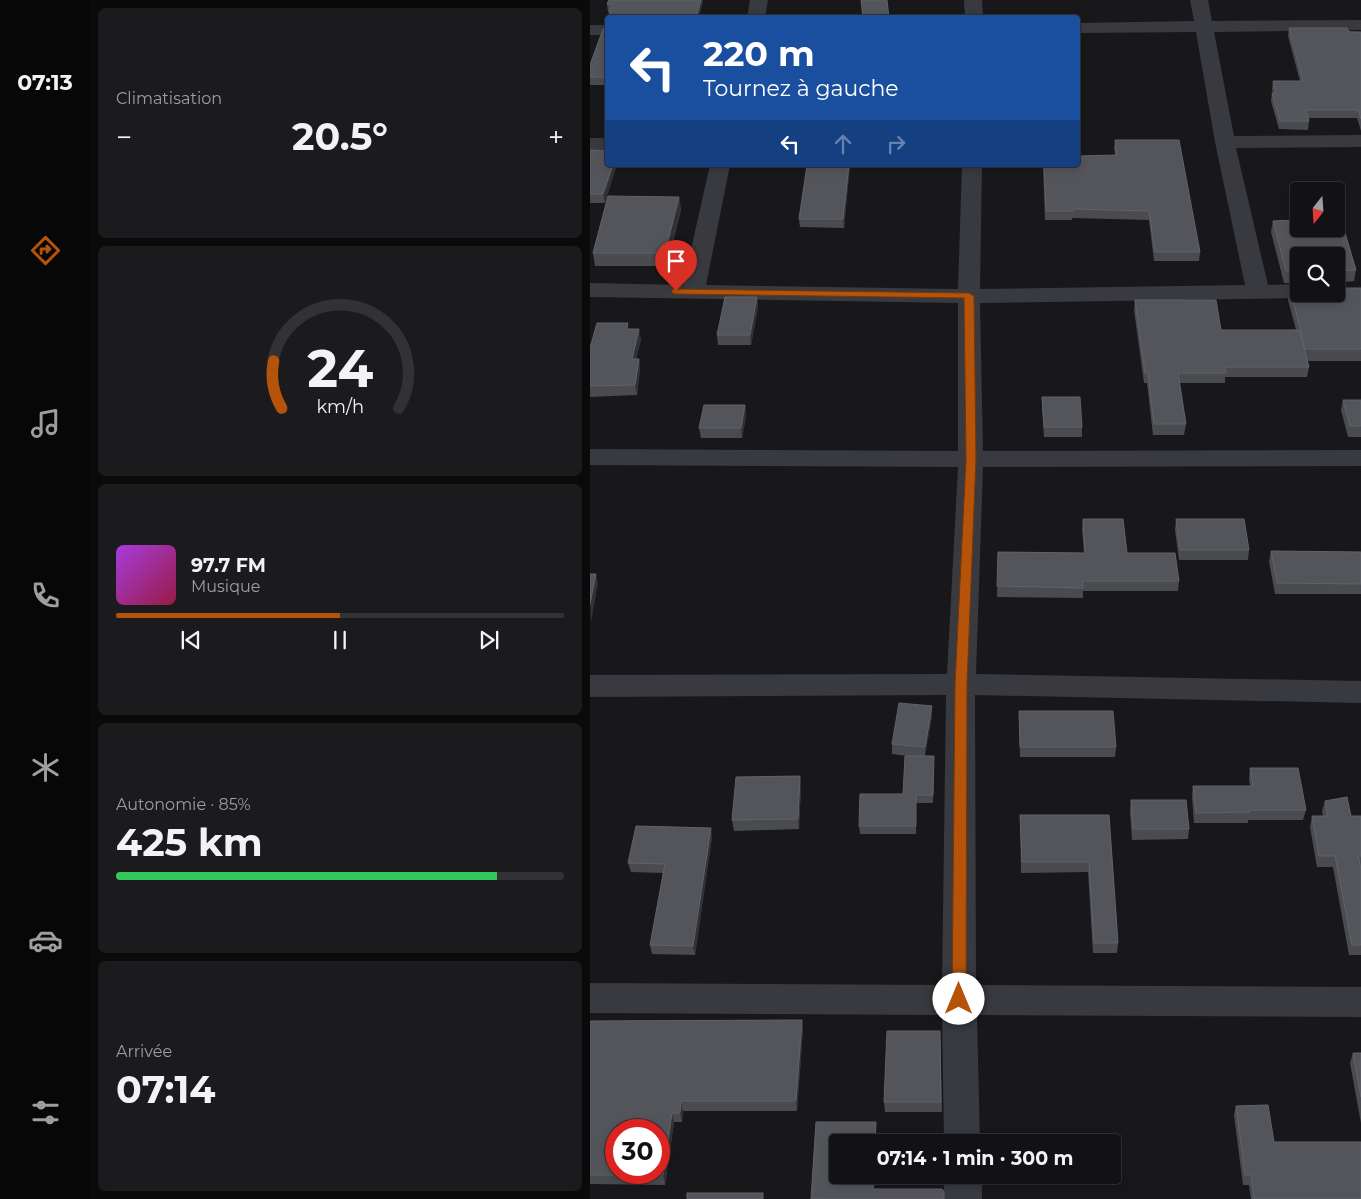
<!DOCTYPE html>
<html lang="fr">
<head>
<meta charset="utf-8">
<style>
	body { margin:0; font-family:Montserrat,sans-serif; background:#1b1b1d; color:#f1f3f6; height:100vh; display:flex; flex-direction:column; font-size:19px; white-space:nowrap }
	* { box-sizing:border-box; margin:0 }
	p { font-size:16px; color:#9c9ea0 }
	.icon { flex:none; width:28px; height:28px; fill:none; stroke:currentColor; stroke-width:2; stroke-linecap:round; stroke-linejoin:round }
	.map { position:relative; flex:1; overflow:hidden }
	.details { display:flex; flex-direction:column; gap:8px; padding:8px; background:#0a0a0b; width:500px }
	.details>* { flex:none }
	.top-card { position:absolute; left:15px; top:15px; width:475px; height:152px; border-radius:5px; box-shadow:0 2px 8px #0003,0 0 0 1px #313234; background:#1a4fa0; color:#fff; overflow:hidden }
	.needle { width:32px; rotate:197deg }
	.buttons { position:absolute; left:700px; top:182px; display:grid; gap:10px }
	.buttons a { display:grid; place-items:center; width:55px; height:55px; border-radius:5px; background:#121214; box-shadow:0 2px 8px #0003,0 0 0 1px #313234; font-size:25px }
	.speed { position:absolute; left:15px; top:1119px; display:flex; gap:10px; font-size:25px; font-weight:700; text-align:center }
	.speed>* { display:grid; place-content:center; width:65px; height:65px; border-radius:50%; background:#121214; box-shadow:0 2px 8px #0003,0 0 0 1px #313234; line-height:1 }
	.speed .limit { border:8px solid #d22; background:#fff; color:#111 }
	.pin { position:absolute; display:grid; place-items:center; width:42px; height:42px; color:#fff; margin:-51px -21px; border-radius:50% 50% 50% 0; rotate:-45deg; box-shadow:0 0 5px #0007 }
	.pin .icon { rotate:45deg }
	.me { position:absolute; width:55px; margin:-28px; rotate:0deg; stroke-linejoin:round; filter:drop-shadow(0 0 4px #0008) }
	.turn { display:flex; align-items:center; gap:18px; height:105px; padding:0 15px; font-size:22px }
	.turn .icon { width:65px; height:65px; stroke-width:2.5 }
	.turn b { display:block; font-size:35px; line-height:42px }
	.lanes { display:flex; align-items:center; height:48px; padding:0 15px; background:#0003; justify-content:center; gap:25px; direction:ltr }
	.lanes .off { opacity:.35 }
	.big { font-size:38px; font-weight:700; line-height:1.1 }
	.details .tile { flex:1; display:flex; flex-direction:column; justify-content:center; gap:8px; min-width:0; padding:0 18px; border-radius:8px; background:#1b1b1d }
	.details .dial { align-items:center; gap:0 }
	.dial svg { height:130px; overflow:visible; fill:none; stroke:#313234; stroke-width:7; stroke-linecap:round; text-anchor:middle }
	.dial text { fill:#f1f3f6; stroke:none }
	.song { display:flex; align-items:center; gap:15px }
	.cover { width:60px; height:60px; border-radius:8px; background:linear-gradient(135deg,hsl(280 70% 55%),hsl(340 70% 35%)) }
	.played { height:5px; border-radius:2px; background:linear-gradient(90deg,#b45309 50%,#313234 50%) }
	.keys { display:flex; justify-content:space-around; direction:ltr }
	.heat { display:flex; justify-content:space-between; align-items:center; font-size:28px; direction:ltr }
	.charge { height:8px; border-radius:4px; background:linear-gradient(90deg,#34c759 85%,#313234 0) }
	.trip { position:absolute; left:239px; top:1134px; width:292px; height:50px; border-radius:5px; background:#121214; box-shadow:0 2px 8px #0003,0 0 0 1px #313234; font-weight:700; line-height:50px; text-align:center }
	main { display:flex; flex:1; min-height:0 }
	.dock { display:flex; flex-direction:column; width:90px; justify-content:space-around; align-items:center; background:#070708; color:#9c9ea0 }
	.dock .icon { width:35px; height:35px }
	.dock .on { color:#b45309 }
	.dock b { font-size:22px; color:#f1f3f6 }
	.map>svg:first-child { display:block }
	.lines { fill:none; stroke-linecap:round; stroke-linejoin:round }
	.minor { fill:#383a3f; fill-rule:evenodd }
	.wall { fill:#494b4f }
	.shaded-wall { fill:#313235 }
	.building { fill:#54555b; stroke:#61636a; fill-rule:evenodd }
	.route { fill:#b45309; stroke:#753606 }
</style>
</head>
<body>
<main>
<nav class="dock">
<b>07:13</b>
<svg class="icon on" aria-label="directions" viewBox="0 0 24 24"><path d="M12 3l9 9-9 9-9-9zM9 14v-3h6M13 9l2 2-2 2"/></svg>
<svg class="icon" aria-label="music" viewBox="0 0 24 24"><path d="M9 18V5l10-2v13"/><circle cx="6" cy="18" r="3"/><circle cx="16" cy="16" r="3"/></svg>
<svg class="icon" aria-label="phone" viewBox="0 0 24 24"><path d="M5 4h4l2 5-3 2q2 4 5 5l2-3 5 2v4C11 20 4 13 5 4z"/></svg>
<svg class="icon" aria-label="climate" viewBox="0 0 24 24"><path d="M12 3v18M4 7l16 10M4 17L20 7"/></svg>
<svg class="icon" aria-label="car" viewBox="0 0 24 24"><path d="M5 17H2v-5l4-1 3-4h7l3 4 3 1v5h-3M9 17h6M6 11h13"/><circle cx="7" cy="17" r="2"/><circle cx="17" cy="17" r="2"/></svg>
<svg class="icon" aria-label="filters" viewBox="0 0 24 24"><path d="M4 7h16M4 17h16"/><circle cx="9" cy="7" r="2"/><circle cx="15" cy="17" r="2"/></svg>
</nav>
<section class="details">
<div class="tile"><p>Climatisation</p>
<div class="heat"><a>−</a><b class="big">20.5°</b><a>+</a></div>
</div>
<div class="tile dial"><svg viewBox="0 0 100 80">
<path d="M14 69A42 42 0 1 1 86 69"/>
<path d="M14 69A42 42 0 0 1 9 40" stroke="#b45309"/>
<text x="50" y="56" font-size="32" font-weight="700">24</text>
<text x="50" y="72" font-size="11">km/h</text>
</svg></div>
<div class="tile">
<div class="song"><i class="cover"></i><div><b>97.7 FM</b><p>Musique</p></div></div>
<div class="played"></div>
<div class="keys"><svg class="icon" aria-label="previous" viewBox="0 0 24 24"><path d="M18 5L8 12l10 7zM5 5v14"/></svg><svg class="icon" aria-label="pause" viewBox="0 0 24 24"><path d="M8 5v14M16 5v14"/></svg><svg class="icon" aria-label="next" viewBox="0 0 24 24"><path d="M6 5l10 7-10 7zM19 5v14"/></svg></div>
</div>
<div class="tile"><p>Autonomie · 85%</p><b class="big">425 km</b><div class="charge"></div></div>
<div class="tile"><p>Arrivée</p><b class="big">07:14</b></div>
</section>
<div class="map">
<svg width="771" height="1199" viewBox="0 0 771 1199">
	<rect width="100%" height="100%" fill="#18181a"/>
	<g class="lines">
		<g class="minor">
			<path d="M160,0h18l-3,18h-18z"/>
			<path d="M374,0h18l1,18h-18z"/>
			<path d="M600,0h18l4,21 149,-1v10l-147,2 20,104 127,-1v12l-125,1 32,137 31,-1v10h9l-9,4 -319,5 3,148 378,-1v16l-378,1 -7,207 385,7v22l-386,-8 1,290 385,2v30l-384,-2 3,127h-36l-2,-127 -352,-2v-30l352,2 4,-290 -356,2v-22l357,-1 11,-207 -368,-2v-16l368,2v-148l-368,-6v-14l93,2 27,-120h20l-24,120 252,4 4,-124h20l-2,124 265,-4 -30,-143 -19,-110 -118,1v-10l116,-2z"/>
			<rect x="0" y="25" width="18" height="10"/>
			<rect x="0" y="138" width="18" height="12"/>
			<rect x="354" y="1175" width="38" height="24"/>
		</g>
	</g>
	<g class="wall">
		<path d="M19,0h94l-4,18 -91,-6 -1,-8z"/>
		<path d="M18,28v57h-18v-20z"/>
		<path d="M699,28l72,4v99l-4,-13h-49l1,3 -1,9 -29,-1 -8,-28 1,-8h1l-1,-4 1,-8h27l-12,-45z"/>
		<path d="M525,140l85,112 -1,9h-45l-5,-41 -77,-2v2h-27l-2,-55h35l37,-10 -1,-7z"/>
		<path d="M0,150l18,1 -3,52h-15z"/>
		<path d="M260,165l-6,63 -44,-1 -1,-8z"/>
		<path d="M89,197l2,13 -14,56h-72l-2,-13z"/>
		<path d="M746,202l20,68 -2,11 -18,2v-27h-37v27h-15l-13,-51 2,-11 26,-1v9h37z"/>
		<path d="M700,288h71v73h-54l2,6 -2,10h-82v6h-46l7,41 -2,11h-31l-6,-52h-3l-10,-73 1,-10 86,30h75l-8,-30z"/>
		<path d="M167,297l1,10 -7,38h-33l-1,-10z"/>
		<path d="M39,329l12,10 -5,20h3l1,10 -3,26 -47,2v-49z"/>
		<path d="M452,397l40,30v10h-38l-2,-30z"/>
		<path d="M753,400h18v37h-13l-7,-27z"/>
		<path d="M155,405l1,11 -4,22h-41l-2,-10z"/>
		<path d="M493,519l44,34 52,28 -1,10h-95v7l-86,-1 1,-45 86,1 -2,-24z"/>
		<path d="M586,519l73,31 -1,10h-69l-4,-30z"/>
		<path d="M681,551l90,1v42h-86l-6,-32z"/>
		<path d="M342,706v10l-7,40 9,8 -1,39h-17v31h-56l-1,-8 44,-32 5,-38 -16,-2v-10z"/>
		<path d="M429,711l97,36 -1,10h-95z"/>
		<path d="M660,768l56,42 -3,10h-55v3h-54l-2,-26 1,-11h57l-1,-7z"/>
		<path d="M211,786l-2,43 -65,2 -2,-11z"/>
		<path d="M541,800l58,29 -1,10 -56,1 -2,-29z"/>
		<path d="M735,801l26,15h10v139h-12l-16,-88h-16l-7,-40 2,-11h11l-1,-5z"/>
		<path d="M430,815h89l9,128 -1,10h-24l-5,-81 -67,1z"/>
		<path d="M122,837l-17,118 -43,-1 -2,-9 13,-72 -32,-1 -3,-9z"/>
		<path d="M212,1020l1,10 -6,81h-114l-1,11h-8l-9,63 -75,-1v-163z"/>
		<path d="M350,1031l2,81h-57l-1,-10z"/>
		<path d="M763,1053h8v70l-11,-60z"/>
		<path d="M646,1106l38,36 87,57h-110l-2,-14h-6l-9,-70z"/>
	</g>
	<g class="shaded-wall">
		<path d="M111,0h2l-4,18h-3z"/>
		<path d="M23,165h4l-12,38 -2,-9z"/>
		<path d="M259,165h1l-6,63 -1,-9z"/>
		<path d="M89,197l2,13 -14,56 -2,-13z"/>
		<path d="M167,297l1,10 -7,38 -1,-10z"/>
		<path d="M49,329l2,10 -7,30 -2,-10z"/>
		<path d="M49,359l1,10 -3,26 -2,-10z"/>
		<path d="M155,405l1,11 -4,22 -1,-10z"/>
		<path d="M6,574l2,10 -7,38 -1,-18z"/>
		<path d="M342,706v10l-7,41v-10z"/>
		<path d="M210,776l1,10 -2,43 -1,-10z"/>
		<path d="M121,828l1,9 -17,118 -2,-9z"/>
		<path d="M212,1020l1,10 -6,81 -1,-10z"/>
		<path d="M91,1101l2,10 -1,11 -2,-9z"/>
		<path d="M82,1113l2,9 -9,63 -2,-10z"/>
		<path d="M286,1122v20h-1z"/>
		<path d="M284,1175h1l-1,24 -1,-10z"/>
	</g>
	<g class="building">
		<path d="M19,0h92l-5,18h-88l4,-14h-5z"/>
		<path d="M271,0h26l2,18h-26z"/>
		<path d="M18,28v49h-18v-12l13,-36z"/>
		<path d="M699,28h58l2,4h12v87l-3,-9h-52l3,11h-29l-8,-28h4l-3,-12h30z"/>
		<path d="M525,140h64l21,112h-45l-6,-41 -76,-2v2h-27l-2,-46h34v-9l39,-1z"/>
		<path d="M0,150l18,1v14h5l-10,29h-13z"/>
		<path d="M217,165h42l-6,54h-44z"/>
		<path d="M18,196l71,1 -14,56h-72z"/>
		<path d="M746,202l20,68 -19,1 -1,8v-23h-37v15h-13l-13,-50 26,-1v9h37z"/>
		<path d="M746,287l2,1h23v61h-56l-15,-61h9v6h37z"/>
		<path d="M135,297h32l-7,38h-33z"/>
		<path d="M545,300h81l5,30h78l10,37h-84l1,6h-48l8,51h-32l-6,-51h-3z"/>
		<path d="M7,323h31l-1,6h12l-7,30h7l-4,26 -45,1v-38z"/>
		<path d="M452,397h38l2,30h-38z"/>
		<path d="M753,400h18v26h-11z"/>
		<path d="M114,405h41l-4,23h-42z"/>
		<path d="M493,519h40l4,34h48l4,28h-96v7l-86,-2 1,-34 87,1z"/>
		<path d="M586,519h68l5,31h-69z"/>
		<path d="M681,551l90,1v32l-84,-1z"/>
		<path d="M0,574h6l-6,30z"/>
		<path d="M309,703l33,3 -7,41 -33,-3z"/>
		<path d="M429,711h94l3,36h-96z"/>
		<path d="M315,756h29l-1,39h-17v31h-57l1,-32h43z"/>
		<path d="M660,768h48l8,42h-57l1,2 -54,1 -3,-27h60z"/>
		<path d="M210,776l-2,43 -66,1 4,-43z"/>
		<path d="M757,797l4,19h10v40h-3l3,13v76h-9l-17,-89h-16l-7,-40h16l-3,-15z"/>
		<path d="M541,800h55l3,29h-56z"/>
		<path d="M430,815h89l9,128h-24l-5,-81h-67z"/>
		<path d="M46,826l75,2 -18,118 -43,-1 15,-81 -37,-1z"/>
		<path d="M212,1020l-6,81h-115l-1,12h-8l-9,62h-73v-154zM26,1130h43v42h-43z"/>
		<path d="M297,1031h53l1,71h-57z"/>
		<path d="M763,1053h8v44z"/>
		<path d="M678,1105l6,37h87v57h-107l-3,-24h-6l-9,-69z"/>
		<path d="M226,1122h60l-1,20h-37v33h36l-1,14h69l2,2v8h-133z"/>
		<rect x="97" y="1193" width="76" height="6"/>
	</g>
	<path class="route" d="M82,289l297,4 5,3 2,163 -9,225 -1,315 -2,5 -5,1 -5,-1 -2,-5 3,-315 11,-225 -2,-161 -288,-4 -4,-1z"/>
</svg>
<div class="buttons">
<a><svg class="needle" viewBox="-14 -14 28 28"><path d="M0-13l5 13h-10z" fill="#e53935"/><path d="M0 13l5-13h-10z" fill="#9c9ea0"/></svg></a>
<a><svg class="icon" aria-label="search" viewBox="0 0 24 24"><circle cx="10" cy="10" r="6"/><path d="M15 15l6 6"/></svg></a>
</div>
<div class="speed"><div class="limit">30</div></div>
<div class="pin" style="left:86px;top:291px;background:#d93025"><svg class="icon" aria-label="arrive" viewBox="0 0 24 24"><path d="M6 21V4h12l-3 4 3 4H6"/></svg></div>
<svg class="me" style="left:369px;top:999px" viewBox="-20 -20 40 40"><circle r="19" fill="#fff"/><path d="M0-13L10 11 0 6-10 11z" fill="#b45309"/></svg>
<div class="trip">07:14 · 1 min · 300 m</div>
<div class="top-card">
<div class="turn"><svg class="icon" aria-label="left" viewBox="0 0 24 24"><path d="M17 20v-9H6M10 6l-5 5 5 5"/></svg><div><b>220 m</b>Tournez à gauche</div></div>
<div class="lanes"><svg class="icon" aria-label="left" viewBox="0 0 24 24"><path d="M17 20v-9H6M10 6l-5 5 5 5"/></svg><svg class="icon off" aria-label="ahead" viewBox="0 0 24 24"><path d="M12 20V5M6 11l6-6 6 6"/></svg><svg class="icon off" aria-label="right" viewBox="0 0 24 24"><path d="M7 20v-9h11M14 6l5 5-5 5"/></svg></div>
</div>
</div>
</main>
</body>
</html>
